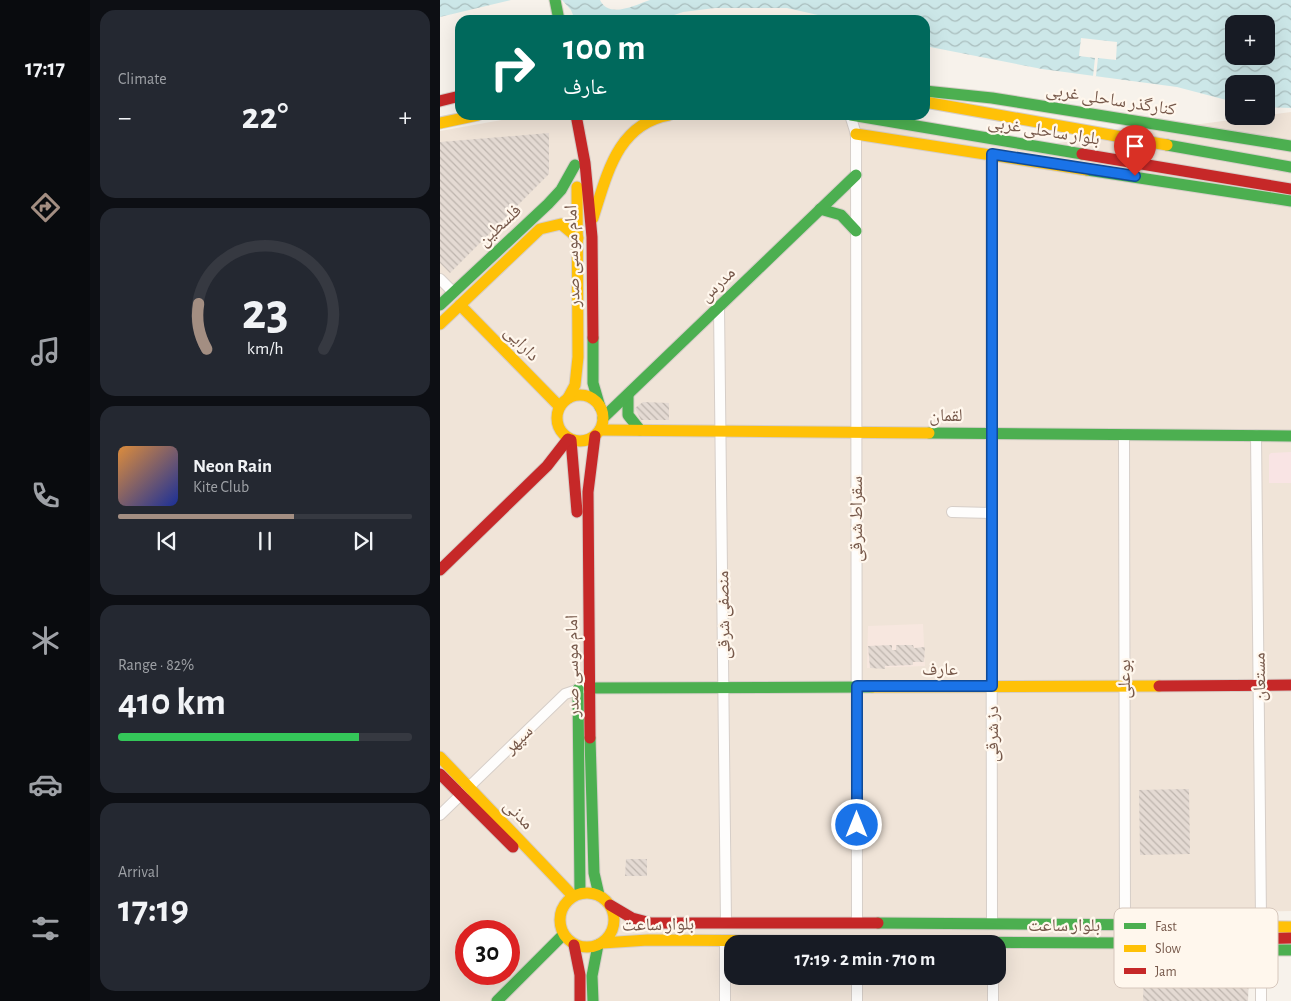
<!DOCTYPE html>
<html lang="en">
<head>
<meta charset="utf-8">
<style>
	body { margin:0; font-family:"Alegreya Sans","Noto Naskh Arabic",sans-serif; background:#242831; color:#f1f3f6; height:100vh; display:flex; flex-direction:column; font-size:19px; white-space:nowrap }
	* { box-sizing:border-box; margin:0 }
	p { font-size:16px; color:#9ea1a6 }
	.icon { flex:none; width:28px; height:28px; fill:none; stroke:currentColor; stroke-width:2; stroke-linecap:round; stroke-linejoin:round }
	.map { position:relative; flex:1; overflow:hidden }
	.details { display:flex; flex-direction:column; gap:10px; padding:10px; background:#0d0f14; width:350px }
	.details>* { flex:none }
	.banner { position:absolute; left:15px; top:15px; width:475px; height:105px; border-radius:15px; box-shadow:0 5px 20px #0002; background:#00695c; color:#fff; overflow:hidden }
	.tools { position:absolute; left:785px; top:15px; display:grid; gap:10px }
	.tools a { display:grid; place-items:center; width:50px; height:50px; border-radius:10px; background:#171b24; box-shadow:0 5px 20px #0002; font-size:25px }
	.speed { position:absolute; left:15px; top:920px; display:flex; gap:10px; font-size:25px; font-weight:700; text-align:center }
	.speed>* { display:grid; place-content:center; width:65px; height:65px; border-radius:50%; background:#171b24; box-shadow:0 5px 20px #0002; line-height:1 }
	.speed .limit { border:8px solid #d22; background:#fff; color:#111 }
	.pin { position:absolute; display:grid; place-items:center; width:42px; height:42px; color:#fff; margin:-51px -21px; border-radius:50% 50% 50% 0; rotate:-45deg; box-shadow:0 0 5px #0007 }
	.pin .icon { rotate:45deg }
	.me { position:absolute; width:55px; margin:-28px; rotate:0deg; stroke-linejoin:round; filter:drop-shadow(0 0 4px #0008) }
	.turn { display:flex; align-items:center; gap:18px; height:105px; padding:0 25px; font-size:22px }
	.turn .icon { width:65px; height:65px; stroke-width:2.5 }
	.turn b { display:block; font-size:35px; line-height:42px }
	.big { font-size:38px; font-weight:700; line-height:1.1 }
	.details .card { flex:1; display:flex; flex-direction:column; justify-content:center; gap:8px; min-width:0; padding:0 18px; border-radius:15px; background:#242831 }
	.details .dial { align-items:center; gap:0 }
	.dial svg { height:130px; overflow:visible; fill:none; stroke:#363941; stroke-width:7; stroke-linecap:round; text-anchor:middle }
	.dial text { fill:#f1f3f6; stroke:none }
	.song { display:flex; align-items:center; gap:15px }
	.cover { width:60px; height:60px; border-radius:8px; background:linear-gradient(135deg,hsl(30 70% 55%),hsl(230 70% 35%)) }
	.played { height:5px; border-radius:2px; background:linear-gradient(90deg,#a38e82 60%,#363941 60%) }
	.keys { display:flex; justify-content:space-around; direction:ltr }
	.heat { display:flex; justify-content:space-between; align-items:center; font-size:28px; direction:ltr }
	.charge { height:8px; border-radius:4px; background:linear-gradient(90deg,#34c759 82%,#363941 0) }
	.trip { position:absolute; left:284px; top:935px; width:282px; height:50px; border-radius:15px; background:#171b24; box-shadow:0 5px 20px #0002; font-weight:700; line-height:50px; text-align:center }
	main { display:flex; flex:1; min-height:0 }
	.menu { display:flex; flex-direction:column; width:90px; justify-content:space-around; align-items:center; background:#090b0e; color:#9ea1a6 }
	.menu .icon { width:35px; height:35px }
	.menu .on { color:#a38e82 }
	.menu b { font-size:22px; color:#f1f3f6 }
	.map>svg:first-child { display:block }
	.residential { fill:#f0e4d8; fill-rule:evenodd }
	.commercial { fill:#f7e7df }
	.medical { fill:#f9e4e4 }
	.water { fill:url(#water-waves); fill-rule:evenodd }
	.pier { fill:#f7f2eb }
	.building { fill:url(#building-back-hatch) }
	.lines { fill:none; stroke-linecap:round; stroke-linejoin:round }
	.street-casing { stroke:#d6cec8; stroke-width:12 }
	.fast-casing { stroke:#d6cec8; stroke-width:13 }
	.slow-casing { stroke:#d6cec8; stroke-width:13 }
	.jam-casing { stroke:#d6cec8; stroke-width:13 }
	.street { stroke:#fefdfc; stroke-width:10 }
	.fast { stroke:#4caf50; stroke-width:11 }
	.slow { stroke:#ffc107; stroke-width:11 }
	.jam { stroke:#c62828; stroke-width:11 }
	.route-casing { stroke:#114b97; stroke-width:12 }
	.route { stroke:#1a73e8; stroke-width:9 }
	.labels { text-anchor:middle; stroke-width:4.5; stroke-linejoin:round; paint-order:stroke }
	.street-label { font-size:18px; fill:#76584a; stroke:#fff7ed }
	.key { fill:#fff7ed; stroke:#d6c7bc; stroke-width:1 }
	.key-label { font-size:14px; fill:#76584a }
</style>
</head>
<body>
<main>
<nav class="menu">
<b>17:17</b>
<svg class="icon on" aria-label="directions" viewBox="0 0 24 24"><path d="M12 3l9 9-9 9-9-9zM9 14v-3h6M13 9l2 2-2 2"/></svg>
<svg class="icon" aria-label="music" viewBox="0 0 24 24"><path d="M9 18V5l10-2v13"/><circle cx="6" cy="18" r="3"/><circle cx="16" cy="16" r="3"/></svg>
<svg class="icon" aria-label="phone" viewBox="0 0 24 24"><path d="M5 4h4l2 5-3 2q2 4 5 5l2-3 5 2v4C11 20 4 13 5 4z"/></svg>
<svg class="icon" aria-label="climate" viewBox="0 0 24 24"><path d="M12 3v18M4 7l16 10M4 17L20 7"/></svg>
<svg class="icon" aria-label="car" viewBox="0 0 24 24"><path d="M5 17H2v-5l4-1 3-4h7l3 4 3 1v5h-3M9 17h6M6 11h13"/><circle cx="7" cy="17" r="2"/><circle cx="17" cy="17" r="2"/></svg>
<svg class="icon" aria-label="filters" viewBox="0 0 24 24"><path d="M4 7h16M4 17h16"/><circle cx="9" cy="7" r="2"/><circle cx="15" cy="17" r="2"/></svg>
</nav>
<section class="details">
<div class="card"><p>Climate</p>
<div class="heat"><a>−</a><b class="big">22°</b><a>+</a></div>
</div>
<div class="card dial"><svg viewBox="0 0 100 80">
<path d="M14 69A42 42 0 1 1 86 69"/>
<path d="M14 69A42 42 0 0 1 9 41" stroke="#a38e82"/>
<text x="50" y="56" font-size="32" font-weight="700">23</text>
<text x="50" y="72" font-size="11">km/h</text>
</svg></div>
<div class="card">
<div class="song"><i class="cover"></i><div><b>Neon Rain</b><p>Kite Club</p></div></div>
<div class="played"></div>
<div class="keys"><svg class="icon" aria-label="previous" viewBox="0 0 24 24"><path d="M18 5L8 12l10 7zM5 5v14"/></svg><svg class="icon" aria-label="pause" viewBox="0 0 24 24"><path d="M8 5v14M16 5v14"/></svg><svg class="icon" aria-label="next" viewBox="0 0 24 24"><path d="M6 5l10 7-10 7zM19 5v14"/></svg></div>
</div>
<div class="card"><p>Range · 82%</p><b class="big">410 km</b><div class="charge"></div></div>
<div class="card"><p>Arrival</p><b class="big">17:19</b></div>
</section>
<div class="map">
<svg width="851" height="1001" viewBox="0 0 851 1001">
	<defs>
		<pattern id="water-waves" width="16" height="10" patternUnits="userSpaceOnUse" patternTransform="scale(1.25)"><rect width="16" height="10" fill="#cce7e8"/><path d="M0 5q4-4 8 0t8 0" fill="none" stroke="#aabebe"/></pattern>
		<pattern id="building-back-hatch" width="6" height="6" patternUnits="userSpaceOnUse" patternTransform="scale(1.25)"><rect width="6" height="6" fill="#e4dad3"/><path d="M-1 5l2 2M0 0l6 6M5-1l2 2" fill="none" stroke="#bdb4ad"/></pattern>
	</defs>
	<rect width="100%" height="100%" fill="#f7f2eb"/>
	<path class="residential" d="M851,112v799l-47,1 -1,89h-803v-870l90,-16h298l207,31zM26,931h43v43h-43zM292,944h266v32h-266z"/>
	<path class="commercial" d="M483,624l2,42 -58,2 1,-42z"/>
	<path class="medical" d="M851,452v31h-22v-28l2,-2z"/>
	<g class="water">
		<path d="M0,0h71l-71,17z"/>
		<path d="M122,0h38c9,19 35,5 50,0h641v108l-25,-1v-23h-32v18l-57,-15 -135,-18 -117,-23v-26h-85l-53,-12h-72l-32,4 -24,8h-84l-4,-10zM794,24h32v32h-32z"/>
	</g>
	<path class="pier" d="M641,38l36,4 -1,18 -18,-2 -2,18h-3l2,-18 -16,-2z"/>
	<g class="building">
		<path d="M109,133v41l-99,99 -10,-10v-121z"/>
		<path d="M203,402l26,1v17h-28l-6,-12z"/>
		<path d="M452,645v5h4v-5h17l1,3 11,-1 -1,15h-11v3l-28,1v3l-15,-1 -2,-22z"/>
		<path d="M749,789l1,65 -50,1 -1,-65z"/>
		<path d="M186,859h21v17h-22z"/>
		<path d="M704,960l99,1 6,11 -1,29h-105z"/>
	</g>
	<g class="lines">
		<defs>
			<g id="street">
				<path d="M410,115l6,19 1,789"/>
				<path d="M551,154l1,770"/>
				<path d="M0,279l13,13"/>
				<path d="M279,307l7,616"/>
				<path d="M684,434l1,490"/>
				<path d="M816,435l5,483"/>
				<path d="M512,512l39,1"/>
				<path d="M0,815l125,-121 18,-6"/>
				<path d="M285,941v60"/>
				<path d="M821,950v51"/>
				<path d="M417,976v25"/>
				<path d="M553,1001v-25"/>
			</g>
			<g id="fast">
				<path d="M115,0l4,20"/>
				<path d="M485,91l67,7 299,48"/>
				<path d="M411,115l231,39"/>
				<path d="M727,145l124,22"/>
				<path d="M647,170l204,31"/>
				<path d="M380,209l21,6 15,16"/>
				<path d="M0,305l108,-101 13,-14 14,-25"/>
				<path d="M153,338v45l7,24"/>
				<path d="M188,395v20l12,15"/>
				<path d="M163,418l253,-243"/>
				<path d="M489,433l362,3"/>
				<path d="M149,688l283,-1"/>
				<path d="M138,689l2,204"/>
				<path d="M150,738l4,135 5,22"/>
				<path d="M438,923l292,2"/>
				<path d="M482,942l206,1 85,-3"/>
				<path d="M820,950h31"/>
				<path d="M57,1001l66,-66"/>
				<path d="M153,1001l-1,-25 6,-31"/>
			</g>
			<g id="slow">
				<path d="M485,102l242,43"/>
				<path d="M0,123l38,-8"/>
				<path d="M416,134l231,36"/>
				<path d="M153,218c14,-43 24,-94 76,-103"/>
				<path d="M20,305l99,101"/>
				<path d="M0,324l100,-95 21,-5 17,14"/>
				<circle cx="140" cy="418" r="23"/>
				<path d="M128,398l7,-13 3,-28 -1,-170"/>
				<path d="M160,430l329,3"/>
				<path d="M432,687l287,-1"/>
				<path d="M0,757l133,139"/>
				<circle cx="147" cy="920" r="27"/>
				<path d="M730,925l121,2"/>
				<path d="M162,943l46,-3 274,2"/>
			</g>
			<g id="jam">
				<path d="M0,101l20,-5"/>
				<path d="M136,115l9,48 7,74 1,101"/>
				<path d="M642,154l209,35"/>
				<path d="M131,440l6,72"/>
				<path d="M0,570l107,-104 21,-27"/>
				<path d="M719,686l132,-1"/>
				<path d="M150,738l-2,-246 7,-56"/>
				<path d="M0,774l73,73"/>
				<path d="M170,905l22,13 19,5h227"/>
				<path d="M773,940l78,-2"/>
				<path d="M134,945l6,30v26"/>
			</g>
		</defs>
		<use href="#street" class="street-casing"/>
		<use href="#fast" class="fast-casing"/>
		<use href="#slow" class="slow-casing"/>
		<use href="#jam" class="jam-casing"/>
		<use href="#street" class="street"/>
		<use href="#fast" class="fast"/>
		<use href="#slow" class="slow"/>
		<use href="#jam" class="jam"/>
	</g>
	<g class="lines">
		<defs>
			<path id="route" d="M417,825v-139h135v-532l143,22"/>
		</defs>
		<use href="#route" class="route-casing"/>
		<use href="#route" class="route"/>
	</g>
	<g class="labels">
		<g class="street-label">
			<text transform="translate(671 99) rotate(9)" y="6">کنارگذر ساحلی غربی</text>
			<text transform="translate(604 130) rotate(9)" y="6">بلوار ساحلی غربی</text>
			<text transform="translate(59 225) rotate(-43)" y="6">فلسطین</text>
			<text transform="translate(132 256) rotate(-92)" y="6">امام موسی صدر</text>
			<text transform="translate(277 284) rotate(-44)" y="6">مدرس</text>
			<text transform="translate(82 343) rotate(46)" y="6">دارایی</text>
			<text x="506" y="421">لقمان</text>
			<text transform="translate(416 519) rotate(-90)" y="6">سقراط شرقی</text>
			<text transform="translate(283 615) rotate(-91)" y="6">منصفی شرقی</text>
			<text transform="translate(132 666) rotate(-91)" y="6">امام موسی صدر</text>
			<text x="500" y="675">عارف</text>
			<text transform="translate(819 677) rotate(-91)" y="6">مستعان</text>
			<text transform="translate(684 679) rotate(-90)" y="6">بوعلی</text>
			<text transform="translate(552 734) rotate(-90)" y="6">دز شرقی</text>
			<text transform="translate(78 739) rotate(-44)" y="6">سپهر</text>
			<text transform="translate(79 814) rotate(46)" y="6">مدنی</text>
			<text transform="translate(218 924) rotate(-1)" y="6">بلوار ساعت</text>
			<text x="624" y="931">بلوار ساعت</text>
		</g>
	</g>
	<rect x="674" y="908" width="164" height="80" rx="8" class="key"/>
	<rect x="684" y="923" width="22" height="6" fill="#4caf50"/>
	<rect x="684" y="945" width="22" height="7" fill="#ffc107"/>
	<rect x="684" y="968" width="22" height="6" fill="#c62828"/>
	<g class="key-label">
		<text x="715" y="931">Fast</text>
		<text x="715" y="953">Slow</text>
		<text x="715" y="976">Jam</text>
	</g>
</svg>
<div class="tools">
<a>+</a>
<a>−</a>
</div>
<div class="speed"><div class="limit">30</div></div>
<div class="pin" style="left:695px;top:176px;background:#d93025"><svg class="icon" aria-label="arrive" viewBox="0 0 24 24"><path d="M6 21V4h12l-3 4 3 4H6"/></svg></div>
<svg class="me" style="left:417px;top:825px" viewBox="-20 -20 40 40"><circle r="17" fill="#1a73e8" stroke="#fff" stroke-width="3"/><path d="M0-11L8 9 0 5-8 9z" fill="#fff"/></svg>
<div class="trip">17:19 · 2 min · 710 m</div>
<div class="banner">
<div class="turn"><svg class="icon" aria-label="right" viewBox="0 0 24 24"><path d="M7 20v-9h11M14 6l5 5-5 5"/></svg><div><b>100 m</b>عارف</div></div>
</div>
</div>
</main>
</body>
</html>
